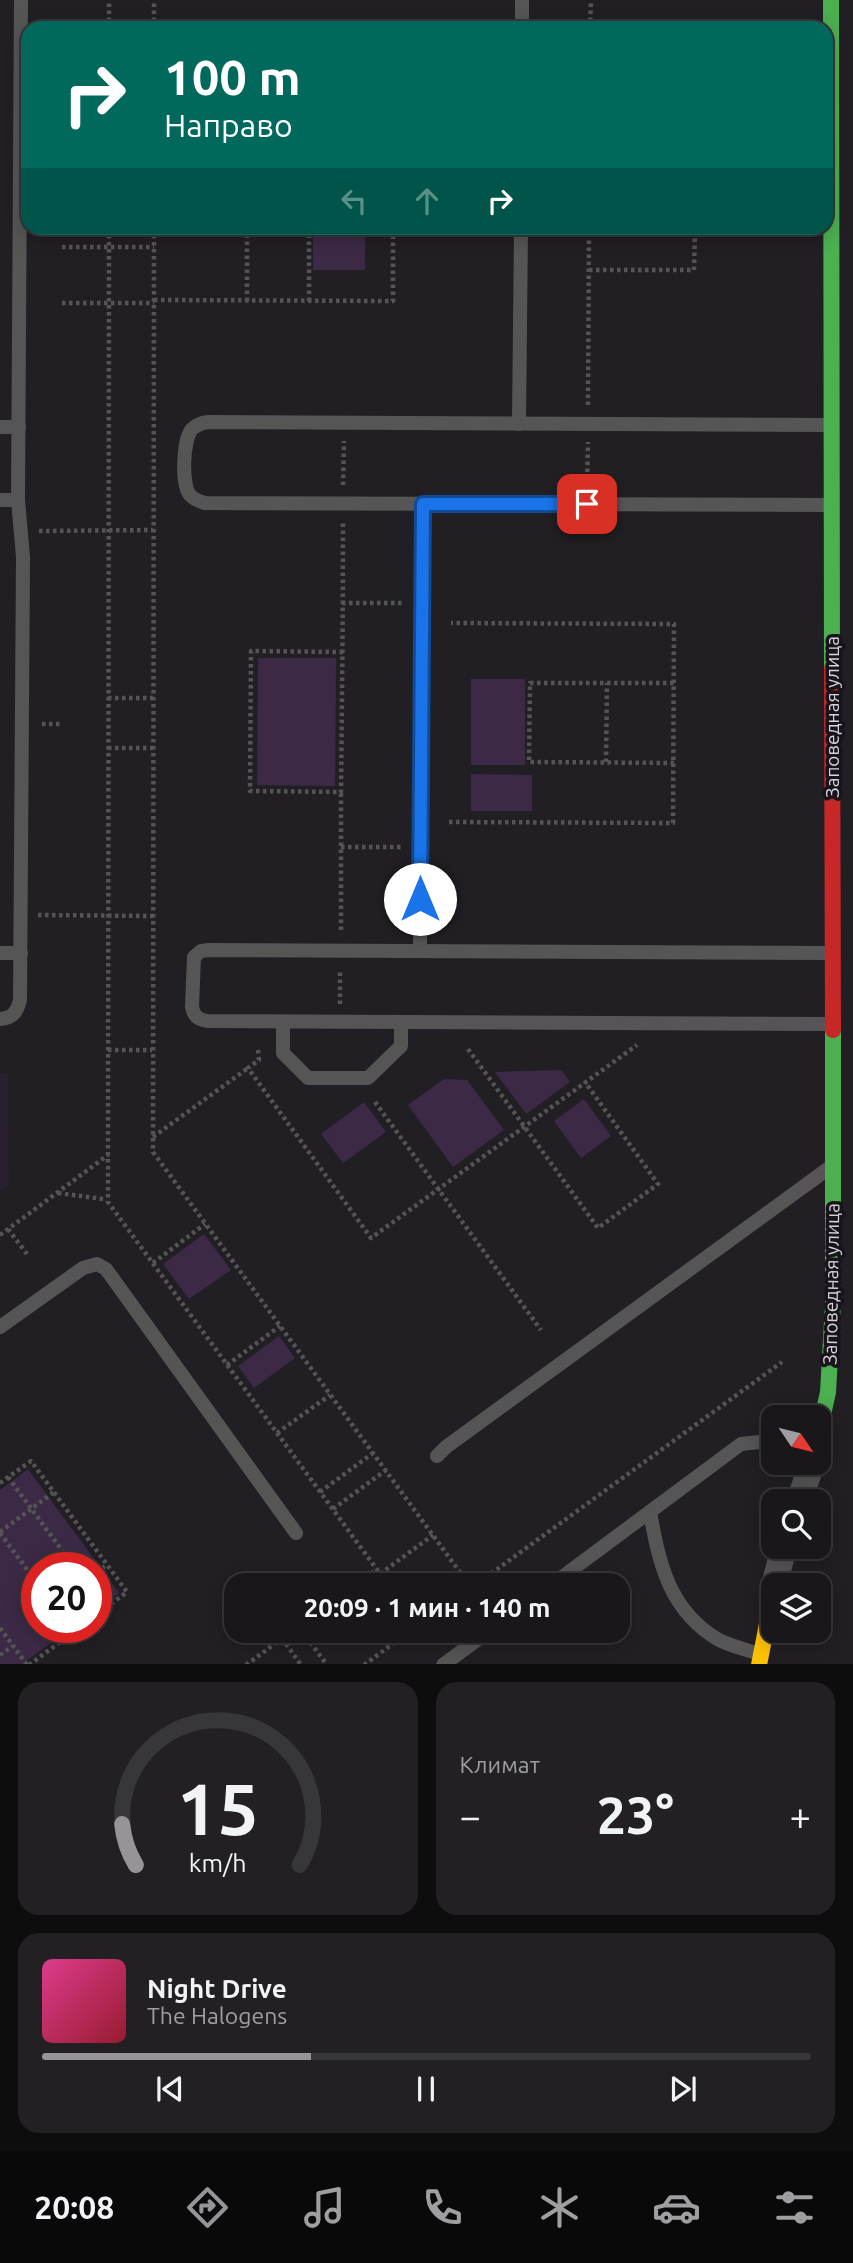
<!DOCTYPE html>
<html lang="ru">
<head>
<meta charset="utf-8">
<style>
	body { margin:0; font-family:Ubuntu,sans-serif; background:#222023; color:#f1f3f6; height:100vh; display:flex; flex-direction:column; font-size:26px; white-space:nowrap }
	* { box-sizing:border-box; margin:0 }
	p { font-size:23px; color:#9f9fa2 }
	.icon { flex:none; width:38px; height:38px; fill:none; stroke:currentColor; stroke-width:2; stroke-linecap:round; stroke-linejoin:round }
	.map { position:relative; height:1664px; overflow:hidden }
	.drawer { display:flex; flex-direction:column; gap:18px; padding:18px; background:#0e0d0e; flex:1 }
	.drawer>* { flex:none }
	.hud { position:absolute; left:21px; top:21px; width:812px; height:214px; border-radius:21px; box-shadow:0 4px 18px #0003,0 0 0 2px #373639; background:#00695c; color:#fff; overflow:hidden }
	.needle { width:46px; rotate:125deg }
	.tools { position:absolute; left:761px; top:1405px; display:grid; gap:14px }
	.tools a { display:grid; place-items:center; width:70px; height:70px; border-radius:14px; background:#19171a; box-shadow:0 4px 18px #0003,0 0 0 2px #373639; font-size:35px }
	.speed { position:absolute; left:21px; top:1552px; display:flex; gap:14px; font-size:35px; font-weight:700; text-align:center }
	.speed>* { display:grid; place-content:center; width:91px; height:91px; border-radius:50%; background:#19171a; box-shadow:0 4px 18px #0003,0 0 0 2px #373639; line-height:1 }
	.speed .limit { border:10px solid #d22; background:#fff; color:#111 }
	.pin { position:absolute; display:grid; place-items:center; width:60px; height:60px; color:#fff; margin:-30px; border-radius:14px; box-shadow:0 4px 10px #0006 }
	.me { position:absolute; width:77px; margin:-38px; rotate:0deg; stroke-linejoin:round; filter:drop-shadow(0 0 5px #0008) }
	.turn { display:flex; align-items:center; gap:24px; height:147px; padding:0 28px; font-size:32px }
	.turn .icon { width:91px; height:91px; stroke-width:2.5 }
	.turn b { display:block; font-size:49px; line-height:60px }
	.lanes { display:flex; align-items:center; height:66px; padding:0 28px; background:#0003; justify-content:center; gap:35px; direction:ltr }
	.lanes .off { opacity:.35 }
	.big { font-size:52px; font-weight:600; line-height:1.1 }
	.drawer .tile { flex:1; display:flex; flex-direction:column; justify-content:center; gap:10px; min-width:0; padding:0 24px; border-radius:21px; background:#222023 }
	.drawer .dial { align-items:center; gap:0 }
	.dial svg { height:182px; overflow:visible; fill:none; stroke:#373639; stroke-width:7; stroke-linecap:round; text-anchor:middle }
	.dial text { fill:#f1f3f6; stroke:none }
	.song { display:flex; align-items:center; gap:21px }
	.cover { width:84px; height:84px; border-radius:10px; background:linear-gradient(135deg,hsl(330 70% 55%),hsl(350 70% 35%)) }
	.played { height:7px; border-radius:4px; background:linear-gradient(90deg,#979499 35%,#373639 35%) }
	.keys { display:flex; justify-content:space-around; direction:ltr }
	.heat { display:flex; justify-content:space-between; align-items:center; font-size:38px; direction:ltr }
	.drawer .tiles { flex:1; display:grid; gap:18px; grid-template-columns:1fr 1fr }
	.tile:last-child { grid-column:span 2 }
	.trip { position:absolute; left:224px; top:1573px; width:406px; height:70px; border-radius:21px; background:#19171a; box-shadow:0 4px 18px #0003,0 0 0 2px #373639; font-weight:600; line-height:70px; text-align:center }
	.tabs { display:flex; height:112px; justify-content:space-around; align-items:center; background:#0a090a; color:#9f9fa2 }
	.tabs .icon { width:49px; height:49px }
	.tabs .active { color:#979499 }
	.tabs b { font-size:32px; color:#f1f3f6 }
	.map>svg:first-child { display:block }
	.built { fill:#28202d }
	.green { fill:#3c2946 }
	.lines { fill:none; stroke-linecap:round; stroke-linejoin:round }
	.path { stroke:#545355; stroke-width:4.5; stroke-dasharray:3.5 3.5; stroke-linecap:butt }
	.lane { stroke:#565556; stroke-width:14 }
	.street { stroke:#565556; stroke-width:26 }
	.fast { stroke:#4caf50; stroke-width:16 }
	.slow { stroke:#ffc107; stroke-width:16 }
	.jam { stroke:#c62828; stroke-width:16 }
	.route-casing { stroke:#114b97; stroke-width:18 }
	.route { stroke:#1a73e8; stroke-width:12 }
	.labels { text-anchor:middle; stroke-width:7; stroke-linejoin:round; paint-order:stroke }
	.street-label { font-size:19px; fill:#d7d3d9; stroke:#19131c }
</style>
</head>
<body>
<div class="map">
<svg width="853" height="1665" viewBox="0 0 853 1665">
	<rect width="100%" height="100%" fill="#211f23"/>
	<path class="built" d="M0,1073h8l1,112 -9,6z"/>
	<g class="green">
		<rect x="313" y="228" width="52" height="42"/>
		<path d="M258,658h78l-1,128 -78,-1z"/>
		<rect x="471" y="679" width="54" height="86"/>
		<path d="M471,774l61,1v36h-61z"/>
		<path d="M561,1070l9,12 -44,32 -31,-42z"/>
		<path d="M444,1079l23,1 37,50 -51,37 -45,-62z"/>
		<path d="M584,1099l27,37 -30,22 -27,-37z"/>
		<path d="M364,1102l22,30 -43,31 -22,-29z"/>
		<path d="M204,1234l27,36 -42,29 -26,-35z"/>
		<path d="M279,1336l16,22 -41,30 -16,-22z"/>
		<path d="M28,1469l91,124 -23,17v-42h-59v60h35l-50,36h-22v-174z"/>
	</g>
	<g class="lines">
		<g class="path">
			<path d="M109,28v-28"/>
			<path d="M154,28v-28"/>
			<path d="M590,28l1,-28"/>
			<path d="M109,228l-1,974 281,384"/>
			<path d="M154,228l-1,924 317,434"/>
			<path d="M62,247h92"/>
			<path d="M589,270h105l1,-42"/>
			<path d="M154,300l239,1v-73"/>
			<path d="M247,301v-73"/>
			<path d="M309,301v-73"/>
			<path d="M62,303h92"/>
			<path d="M588,405l1,-177"/>
			<path d="M343,485l1,-44"/>
			<path d="M587,486l1,-44"/>
			<path d="M39,531l114,-1"/>
			<path d="M342,603h63"/>
			<path d="M343,652l-92,-1 -1,140 91,1c1,-90 2,-181 2,-271"/>
			<path d="M108,698h45"/>
			<path d="M42,724h20"/>
			<path d="M108,748h45"/>
			<path d="M606,762l1,-79"/>
			<path d="M674,763l-145,-1 1,-79h144"/>
			<path d="M449,822l224,1 1,-199 -223,-1"/>
			<path d="M341,847h62"/>
			<path d="M38,915l115,1"/>
			<path d="M341,930v-138"/>
			<path d="M340,1004v-34"/>
			<path d="M468,1049l130,179 60,-44 -73,-102"/>
			<path d="M108,1050h44"/>
			<path d="M258,1050l1,10 -11,8 123,170 266,-193"/>
			<path d="M375,1102l166,228"/>
			<path d="M153,1137l95,-69"/>
			<path d="M58,1193l45,6"/>
			<path d="M8,1229l19,25"/>
			<path d="M0,1235l108,-80"/>
			<path d="M153,1263l52,-39"/>
			<path d="M227,1365l53,-39"/>
			<path d="M277,1433l53,-38"/>
			<path d="M8,1477l67,91"/>
			<path d="M0,1483l31,-22 96,131 -31,23"/>
			<path d="M320,1492l53,-39"/>
			<path d="M333,1509l53,-39"/>
			<path d="M0,1532l54,-40"/>
			<path d="M0,1533l37,50"/>
			<path d="M96,1572l11,-7"/>
			<path d="M380,1574l53,-39"/>
			<path d="M354,1586l23,-17"/>
			<path d="M474,1586l308,-224"/>
			<path d="M96,1597l9,12"/>
			<path d="M0,1628l27,37"/>
			<path d="M302,1631l25,34"/>
			<path d="M282,1638l19,27"/>
			<path d="M0,1655l13,-9"/>
			<path d="M29,1665l50,-37"/>
			<path d="M246,1665l46,-34"/>
			<path d="M364,1665l46,-34"/>
		</g>
		<g class="lane">
			<path d="M522,28v-28"/>
			<path d="M519,424l2,-196"/>
			<path d="M0,427h19"/>
			<path d="M0,500h18"/>
			<path d="M830,505l-625,-2c-6,-2 -11,-3 -15,-8 -9,-10 -7,-56 2,-66 5,-5 10,-6 16,-7l622,3"/>
			<path d="M420,951l3,-447"/>
			<path d="M0,953h21"/>
			<path d="M831,953l-622,-3 -8,1 -7,6 -2,50c2,9 5,12 15,14l626,3"/>
			<path d="M0,1019c13,-1 17,-7 20,-19l3,-443 -5,-57 3,-500"/>
			<path d="M283,1022v31l25,25h60l33,-32v-23"/>
			<path d="M0,1327l83,-59 14,-4 9,5 190,264"/>
			<path d="M437,1456l9,-9 383,-279"/>
			<path d="M650,1512c9,51 19,99 69,128 12,6 28,10 41,14"/>
			<path d="M550,1586l191,-142 27,-3 6,2"/>
			<path d="M443,1665l46,-34"/>
		</g>
		<g class="street">
			<path d="M799,1502l13,-39"/>
			<path d="M774,1586l10,-39"/>
		</g>
		<g class="fast">
			<path d="M831,0l1,669"/>
			<path d="M819,1433l9,-41 5,-88v-274"/>
		</g>
		<path class="slow" d="M759,1665l15,-77"/>
		<path class="jam" d="M832,669l1,361"/>
	</g>
	<g class="lines">
		<defs>
			<path id="route" d="M420,899l3,-395h164"/>
		</defs>
		<use href="#route" class="route-casing"/>
		<use href="#route" class="route"/>
	</g>
	<g class="labels">
		<g class="street-label">
			<text transform="translate(832 717) rotate(-90)" y="7">Заповедная улица</text>
			<text transform="translate(831 1284) rotate(-89)" y="7">Заповедная улица</text>
		</g>
	</g>
</svg>
<div class="tools">
<a><svg class="needle" viewBox="-14 -14 28 28"><path d="M0-13l5 13h-10z" fill="#e53935"/><path d="M0 13l5-13h-10z" fill="#9f9fa2"/></svg></a>
<a><svg class="icon" aria-label="search" viewBox="0 0 24 24"><circle cx="10" cy="10" r="6"/><path d="M15 15l6 6"/></svg></a>
<a><svg class="icon" aria-label="layers" viewBox="0 0 24 24"><path d="M12 4l9 5-9 5-9-5zM3 14l9 5 9-5"/></svg></a>
</div>
<div class="speed"><div class="limit">20</div></div>
<div class="pin" style="left:587px;top:504px;background:#d93025"><svg class="icon" aria-label="arrive" viewBox="0 0 24 24"><path d="M6 21V4h12l-3 4 3 4H6"/></svg></div>
<svg class="me" style="left:420px;top:899px" viewBox="-20 -20 40 40"><circle r="19" fill="#fff"/><path d="M0-13L10 11 0 6-10 11z" fill="#1a73e8"/></svg>
<div class="trip">20:09 · 1 мин · 140 m</div>
<div class="hud">
<div class="turn"><svg class="icon" aria-label="right" viewBox="0 0 24 24"><path d="M7 20v-9h11M14 6l5 5-5 5"/></svg><div><b>100 m</b>Направо</div></div>
<div class="lanes"><svg class="icon off" aria-label="left" viewBox="0 0 24 24"><path d="M17 20v-9H6M10 6l-5 5 5 5"/></svg><svg class="icon off" aria-label="ahead" viewBox="0 0 24 24"><path d="M12 20V5M6 11l6-6 6 6"/></svg><svg class="icon" aria-label="right" viewBox="0 0 24 24"><path d="M7 20v-9h11M14 6l5 5-5 5"/></svg></div>
</div>
</div>
<section class="drawer">
<div class="tiles">
<div class="tile dial"><svg viewBox="0 0 100 80">
<path d="M14 69A42 42 0 1 1 86 69"/>
<path d="M14 69A42 42 0 0 1 8 51" stroke="#979499"/>
<text x="50" y="56" font-size="32" font-weight="700">15</text>
<text x="50" y="72" font-size="11">km/h</text>
</svg></div>
<div class="tile"><p>Климат</p>
<div class="heat"><a>−</a><b class="big">23°</b><a>+</a></div>
</div>
<div class="tile">
<div class="song"><i class="cover"></i><div><b>Night Drive</b><p>The Halogens</p></div></div>
<div class="played"></div>
<div class="keys"><svg class="icon" aria-label="previous" viewBox="0 0 24 24"><path d="M18 5L8 12l10 7zM5 5v14"/></svg><svg class="icon" aria-label="pause" viewBox="0 0 24 24"><path d="M8 5v14M16 5v14"/></svg><svg class="icon" aria-label="next" viewBox="0 0 24 24"><path d="M6 5l10 7-10 7zM19 5v14"/></svg></div>
</div>
</div>
</section>
<nav class="tabs">
<b>20:08</b>
<svg class="icon active" aria-label="directions" viewBox="0 0 24 24"><path d="M12 3l9 9-9 9-9-9zM9 14v-3h6M13 9l2 2-2 2"/></svg>
<svg class="icon" aria-label="music" viewBox="0 0 24 24"><path d="M9 18V5l10-2v13"/><circle cx="6" cy="18" r="3"/><circle cx="16" cy="16" r="3"/></svg>
<svg class="icon" aria-label="phone" viewBox="0 0 24 24"><path d="M5 4h4l2 5-3 2q2 4 5 5l2-3 5 2v4C11 20 4 13 5 4z"/></svg>
<svg class="icon" aria-label="climate" viewBox="0 0 24 24"><path d="M12 3v18M4 7l16 10M4 17L20 7"/></svg>
<svg class="icon" aria-label="car" viewBox="0 0 24 24"><path d="M5 17H2v-5l4-1 3-4h7l3 4 3 1v5h-3M9 17h6M6 11h13"/><circle cx="7" cy="17" r="2"/><circle cx="17" cy="17" r="2"/></svg>
<svg class="icon" aria-label="filters" viewBox="0 0 24 24"><path d="M4 7h16M4 17h16"/><circle cx="9" cy="7" r="2"/><circle cx="15" cy="17" r="2"/></svg>
</nav>
</body>
</html>
